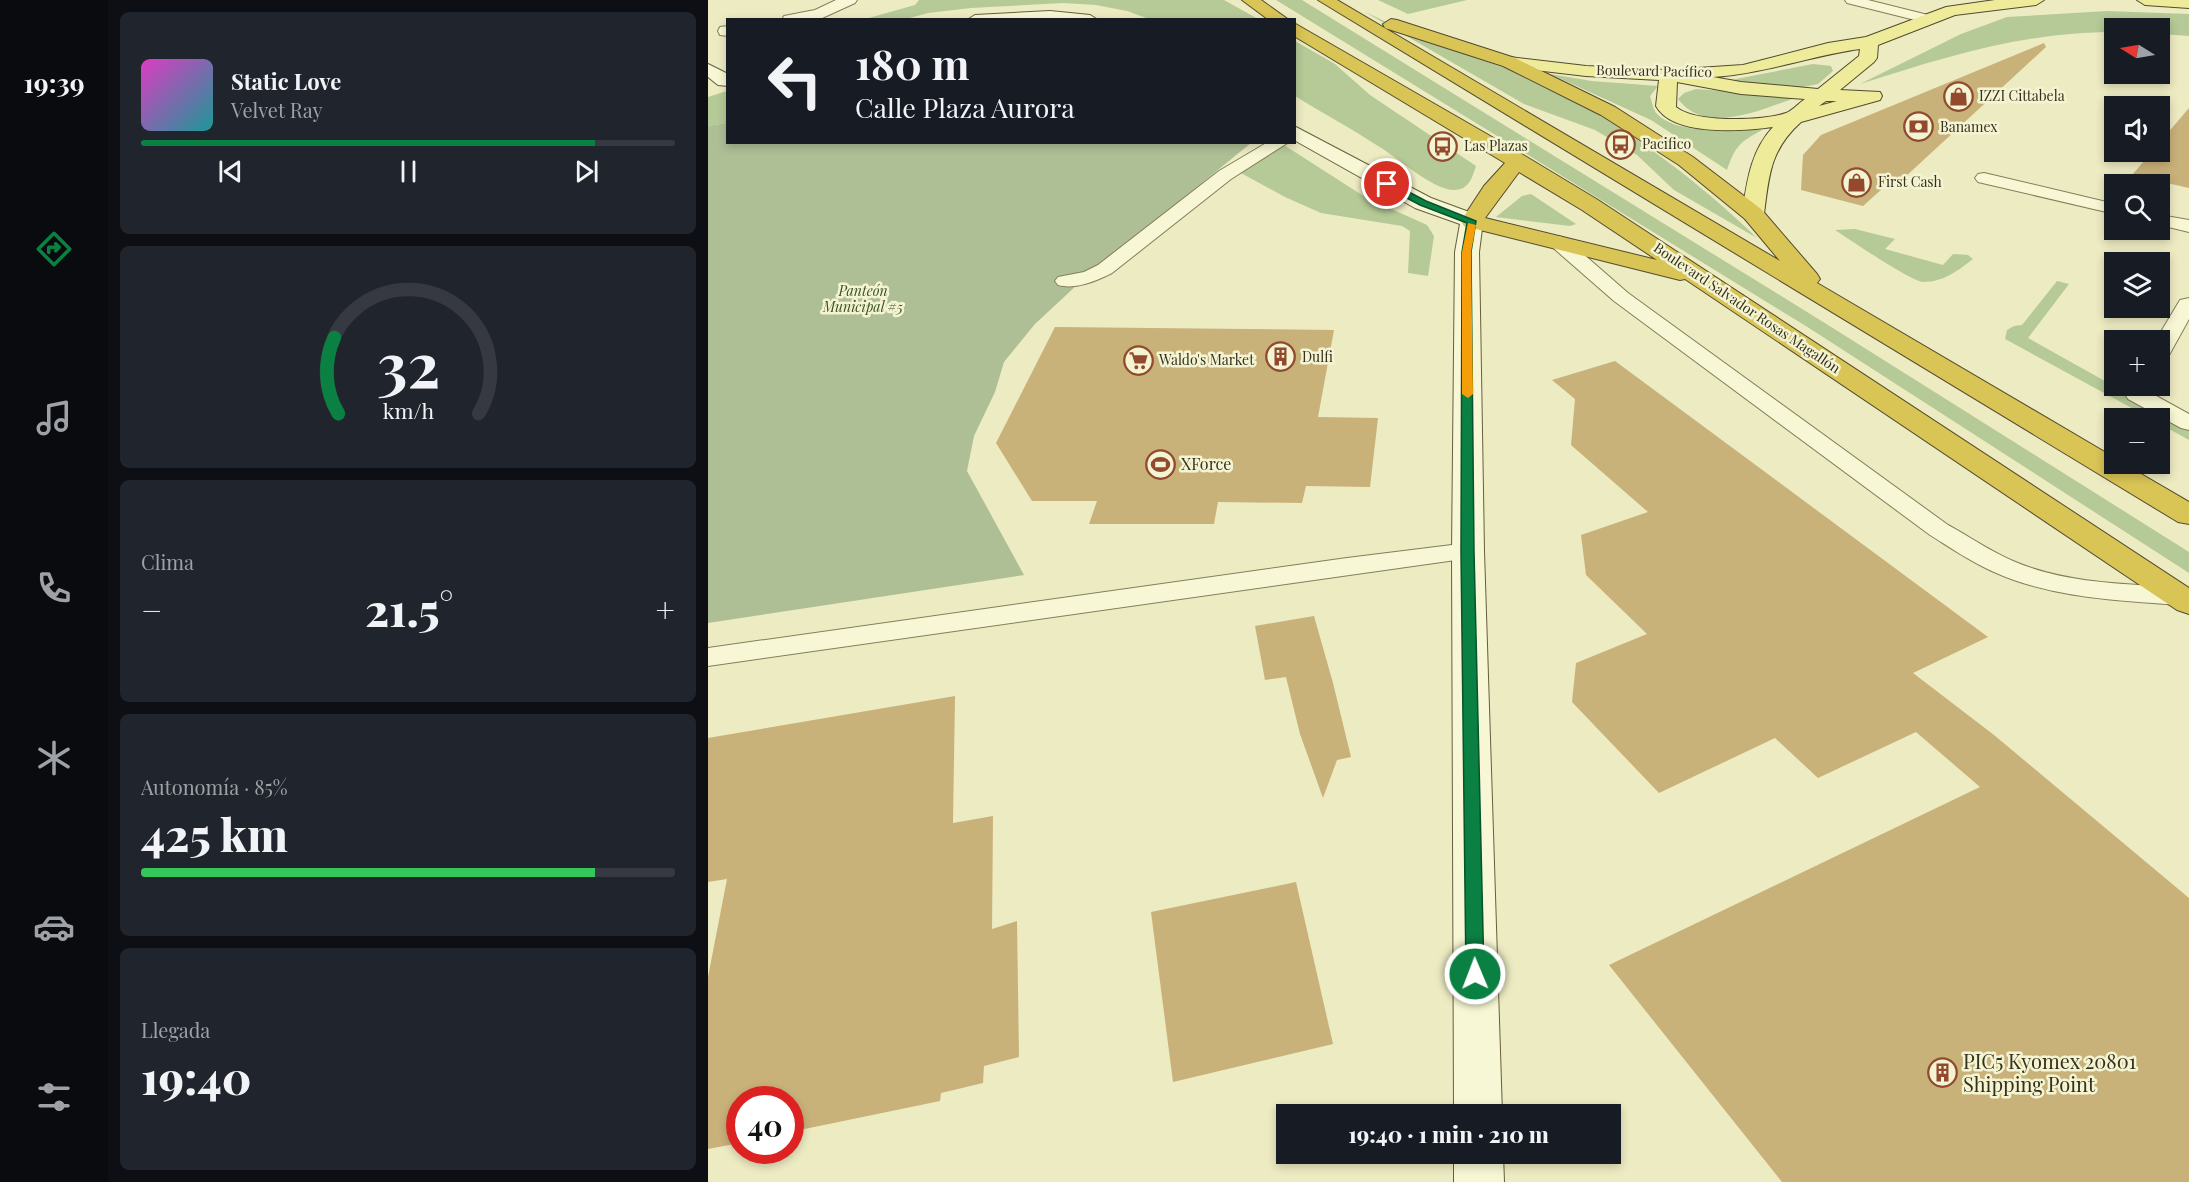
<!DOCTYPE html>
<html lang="es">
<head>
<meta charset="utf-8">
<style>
	body { margin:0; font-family:"Playfair Display",serif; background:#20242c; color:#f1f3f6; height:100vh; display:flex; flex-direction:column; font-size:22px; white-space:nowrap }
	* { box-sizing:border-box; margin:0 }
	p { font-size:20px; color:#9ea1a6 }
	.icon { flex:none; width:33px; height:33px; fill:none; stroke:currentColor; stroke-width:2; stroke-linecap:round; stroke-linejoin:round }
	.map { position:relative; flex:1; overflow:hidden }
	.sheet { display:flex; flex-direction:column; gap:12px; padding:12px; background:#0d0f14; width:600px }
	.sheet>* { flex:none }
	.hud { position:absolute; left:18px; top:18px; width:570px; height:126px; border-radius:0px; box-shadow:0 3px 9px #0003; background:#171b24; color:#f1f3f6; overflow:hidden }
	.needle { width:39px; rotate:281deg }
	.controls { position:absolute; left:1396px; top:18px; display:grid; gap:12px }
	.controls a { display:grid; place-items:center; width:66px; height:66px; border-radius:0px; background:#171b24; box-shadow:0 3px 9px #0003; font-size:30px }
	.speed { position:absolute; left:18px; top:1086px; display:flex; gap:12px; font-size:30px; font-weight:700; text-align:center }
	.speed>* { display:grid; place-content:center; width:78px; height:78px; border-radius:50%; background:#171b24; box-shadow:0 3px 9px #0003; line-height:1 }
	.speed .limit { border:9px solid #d22; background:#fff; color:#111 }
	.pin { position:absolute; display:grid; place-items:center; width:51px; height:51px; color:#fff; margin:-26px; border:3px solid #fff; border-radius:50%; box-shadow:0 2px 6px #0007 }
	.me { position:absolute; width:66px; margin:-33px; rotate:359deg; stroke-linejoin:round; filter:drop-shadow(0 0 4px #0008) }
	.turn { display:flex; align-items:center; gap:21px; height:126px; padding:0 30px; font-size:27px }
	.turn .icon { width:78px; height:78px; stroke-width:2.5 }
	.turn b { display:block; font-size:42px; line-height:51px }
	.big { font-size:45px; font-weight:800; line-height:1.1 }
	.sheet .tile { flex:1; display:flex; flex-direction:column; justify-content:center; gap:9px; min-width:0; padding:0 21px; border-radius:9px; background:#20242c }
	.sheet .dial { align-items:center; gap:0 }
	.dial svg { height:156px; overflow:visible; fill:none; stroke:#363941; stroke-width:7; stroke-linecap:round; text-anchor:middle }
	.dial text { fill:#f1f3f6; stroke:none }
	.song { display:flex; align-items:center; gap:18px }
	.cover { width:72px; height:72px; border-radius:9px; background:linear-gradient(135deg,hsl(310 70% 55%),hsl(180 70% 35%)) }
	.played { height:6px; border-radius:3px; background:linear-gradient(90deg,#0b8043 85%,#363941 85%) }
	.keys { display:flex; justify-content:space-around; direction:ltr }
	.heat { display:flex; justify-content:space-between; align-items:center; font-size:33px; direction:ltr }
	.charge { height:9px; border-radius:4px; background:linear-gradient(90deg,#34c759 85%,#363941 0) }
	.trip { position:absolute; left:568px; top:1104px; width:345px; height:60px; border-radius:0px; background:#171b24; box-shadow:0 3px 9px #0003; font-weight:800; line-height:60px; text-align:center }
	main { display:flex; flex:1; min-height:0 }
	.tabs { display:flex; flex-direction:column; width:108px; justify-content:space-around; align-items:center; background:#090b0e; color:#9ea1a6 }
	.tabs .icon { width:42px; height:42px }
	.tabs .selected { color:#0b8043 }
	.tabs b { font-size:27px; color:#f1f3f6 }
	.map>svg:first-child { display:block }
	.green { fill:#b5ca97 }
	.cemetery { fill:#aebf96 }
	.building { fill:#c9b17a }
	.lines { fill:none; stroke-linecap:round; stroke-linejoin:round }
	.lane-casing { stroke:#857d5a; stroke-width:2 }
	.street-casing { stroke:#857d5a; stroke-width:2 }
	.secondary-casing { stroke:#675e3d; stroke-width:2 }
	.primary-casing { stroke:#534a2e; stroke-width:2 }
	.highway-casing { stroke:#534a2e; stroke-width:2 }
	.lane { fill:#f7f7d5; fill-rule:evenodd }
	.street { fill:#f7f7d5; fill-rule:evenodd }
	.secondary { fill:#f7f7d5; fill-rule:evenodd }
	.primary { fill:#eeec9b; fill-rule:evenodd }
	.highway { fill:#d9c456; fill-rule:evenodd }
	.route { fill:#0b8043; stroke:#07532c; stroke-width:1.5 }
	.slow { fill:#f59e0b }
	.labels { text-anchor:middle; stroke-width:5; stroke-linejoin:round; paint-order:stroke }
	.far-street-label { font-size:14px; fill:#36301e; stroke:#f4f4d2 }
	.far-poi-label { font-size:14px; fill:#36301e; stroke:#f4f4d2; text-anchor:start }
	.far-park-label { font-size:14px; font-style:italic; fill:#3a5125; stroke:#f4f4d2 }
	.poi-label { font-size:16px; fill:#36301e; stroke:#f4f4d2; text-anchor:start }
	.near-poi-label { font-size:20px; fill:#36301e; stroke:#f4f4d2; text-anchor:start }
</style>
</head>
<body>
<main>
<nav class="tabs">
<b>19:39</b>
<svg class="icon selected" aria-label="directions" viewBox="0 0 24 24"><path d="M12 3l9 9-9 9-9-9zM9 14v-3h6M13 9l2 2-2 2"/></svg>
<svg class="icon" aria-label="music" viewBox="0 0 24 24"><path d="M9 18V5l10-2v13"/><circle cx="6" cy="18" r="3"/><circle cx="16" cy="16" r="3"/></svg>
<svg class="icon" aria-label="phone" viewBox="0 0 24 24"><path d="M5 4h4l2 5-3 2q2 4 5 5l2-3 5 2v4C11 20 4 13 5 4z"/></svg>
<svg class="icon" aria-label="climate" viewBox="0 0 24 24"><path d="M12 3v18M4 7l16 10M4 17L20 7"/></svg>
<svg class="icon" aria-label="car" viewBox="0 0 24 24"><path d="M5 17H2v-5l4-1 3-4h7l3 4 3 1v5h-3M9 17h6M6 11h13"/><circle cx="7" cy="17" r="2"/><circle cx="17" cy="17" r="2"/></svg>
<svg class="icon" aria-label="filters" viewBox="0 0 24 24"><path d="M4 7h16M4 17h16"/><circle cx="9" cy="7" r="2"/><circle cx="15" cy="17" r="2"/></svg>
</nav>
<section class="sheet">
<div class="tile">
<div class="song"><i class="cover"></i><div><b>Static Love</b><p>Velvet Ray</p></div></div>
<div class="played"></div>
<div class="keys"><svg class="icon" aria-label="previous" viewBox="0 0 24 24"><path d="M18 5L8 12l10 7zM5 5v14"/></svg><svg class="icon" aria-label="pause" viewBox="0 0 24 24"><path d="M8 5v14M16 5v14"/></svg><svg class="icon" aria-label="next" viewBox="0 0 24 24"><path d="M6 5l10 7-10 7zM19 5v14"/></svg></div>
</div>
<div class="tile dial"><svg viewBox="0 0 100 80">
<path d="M14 69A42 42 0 1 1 86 69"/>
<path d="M14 69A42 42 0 0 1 12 30" stroke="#0b8043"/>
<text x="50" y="56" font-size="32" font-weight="700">32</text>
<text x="50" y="72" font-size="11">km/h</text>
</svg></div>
<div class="tile"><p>Clima</p>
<div class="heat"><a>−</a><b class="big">21.5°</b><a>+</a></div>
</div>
<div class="tile"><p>Autonomía · 85%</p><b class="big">425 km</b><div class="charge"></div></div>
<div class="tile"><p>Llegada</p><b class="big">19:40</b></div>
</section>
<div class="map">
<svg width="1481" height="1182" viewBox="0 0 1481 1182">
	<rect width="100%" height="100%" fill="#ecebc2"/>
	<g class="green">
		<path d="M211,0h305l34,19h-109l-22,-8 -31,-6 -33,-2 -92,5 -43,5 -22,6h-41l50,-14z"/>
		<path d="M568,0h26l526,325 361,227v21l-380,-245z"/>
		<path d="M670,0h89l-59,14z"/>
		<path d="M1399,11l82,3v22l-29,-2v-6h-45v4c-92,0 -169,25 -255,52l101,-50 46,-17z"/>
		<path d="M657,12c18,8 36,18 54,25 47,20 100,32 145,57 70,39 135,88 193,144l-83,-48 -37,-35 -42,-25 -71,-26z"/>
		<path d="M587,41l40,23 35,31 106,71c-4,12 -7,24 -22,24 -21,0 -57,-33 -76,-44 -27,-18 -56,-33 -83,-50z"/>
		<path d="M1105,64l18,2 2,5 -15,13 -15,3 -77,-6z"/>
		<path d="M842,74l42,7 66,5 -8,10c2,6 3,14 7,18 20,21 76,16 105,16 -22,12 -27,16 -35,40l-76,-50z"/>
		<path d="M988,89l85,6 11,4c-34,12 -87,36 -114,0l6,-6z"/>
		<path d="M19,91v32l-19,3v-29z"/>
		<path d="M576,145l81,52 62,28 7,11 -6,40 -20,-3 2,-42 -8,-5 -81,-13 -36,-16 -44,-24z"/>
		<path d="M823,194l45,30 -6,2 -74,-9 26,-21z"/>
		<path d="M1147,229l40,10 -10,10 58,16 10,-11 15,1 5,4c-16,12 -29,23 -50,23 -11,0 -74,-43 -88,-52z"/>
		<path d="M1349,281l12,3 -41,54 161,90v12l-29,-16v-6h-10l-145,-79 2,-9 7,-4 8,-1z"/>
	</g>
	<path class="cemetery" d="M19,123l1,19 523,1 -173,141 -43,40 -31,38 -9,30 -21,44 -7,35 57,104 -316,48v-497z"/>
	<g class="building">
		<path d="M1336,43l2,4 -155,143 -8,-2 -20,18 -62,-16 2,-35 18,-20z"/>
		<path d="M1481,108v80l-57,-13 20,-23h8v-10z"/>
		<path d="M347,327l279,3 -16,87 60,1 -8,69 -64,-1 -4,17 -84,-1 -4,22h-125l8,-23h-65l-36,-58z"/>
		<path d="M907,361l373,276 -75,36 81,62 195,163v284h-407l-173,-217 371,-178 -64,-55 -98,46 -43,-40 -116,55 -87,-91 4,-39 71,-29 -61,-59 -5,-40 67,-23 -77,-67 4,-46 -23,-19z"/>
		<path d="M606,616l19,67 18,74 -14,3 -14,38 -23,-64 -14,-57 -21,3 -10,-54z"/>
		<path d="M247,696l-2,127 40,-7 -1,113 25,-8 2,136 -35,9 -1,17 -42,10 -1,8 -150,31v-32h-50v43l-32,6v-172l19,-98 -19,3v-144z"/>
		<path d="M588,882l37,162 -160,38 -22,-170z"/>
	</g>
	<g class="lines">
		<defs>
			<g id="lane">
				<path d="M1137,0h23l64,16 2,3 -7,4 -80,-20z"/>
				<path d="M560,142h21l-58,37 -119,94c-16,8 -36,17 -54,12l-3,-4 3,-4 26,-5 14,-7 121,-94z"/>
				<path d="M1276,173l131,31v10l-137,-32 -3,-4 3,-4z"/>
				<path d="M1452,215l29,5v12l-29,-7z"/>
				<path d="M850,236l7,2 63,55 320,232c22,12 42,26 65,36 51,22 110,23 165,26l10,3 1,10 -11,5c-61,-5 -127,-7 -184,-33 -23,-10 -43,-24 -64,-37l-316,-234 -63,-55 -2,-4 2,-4z"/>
				<path d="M1481,298v21l-21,38 -8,1v-18h-4l24,-40z"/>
				<path d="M1422,386h22l-3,6 40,22v16l-8,-2 -53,-29 -3,-5z"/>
				<path d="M760,543l9,2 4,6 -4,6 -769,109v-18l639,-90z"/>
			</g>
			<g id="street">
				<path d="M128,0h21l-2,3 -35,16 -38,1 2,-4 31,-6z"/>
				<path d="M20,26v10l-8,-1 -2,-4 2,-4z"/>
			</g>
			<g id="secondary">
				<path d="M342,11l40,4 8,5h-131l8,-5z"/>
				<path d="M0,64l20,10v12l-10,-1 -10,-8z"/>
				<path d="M586,126l137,72 49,18 3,5 -4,31 5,299 18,563h-48l-2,-563 3,-299 5,-28 -45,-16 -121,-68z"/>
				<path d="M746,1154h49l1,28h-50z"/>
			</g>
			<g id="primary">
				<path d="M1287,0h49l-8,5 -81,10 -77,30 -1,13 -3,4 -34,28 40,2 2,4 -2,4 -79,22c-31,28 -32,53 -37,92l-3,5 -8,2 -8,-2 -3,-5c5,-32 8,-62 31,-87 -30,4 -100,10 -117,-21l3,-26 -73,-4 -77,-9 -6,-1 -3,-4 3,-4 6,-1 77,9 82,4 75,-5 85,-22 38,-6 80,-30zM1152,49l-1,7 -41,33 -77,-7 -28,-5c50,-3 97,-21 147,-28zM969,82l64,12 64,5c-6,4 -13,12 -19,14 -23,8 -91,10 -110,-6zM1118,101h11l-18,5z"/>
				<path d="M1429,0h52v8l-44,-3z"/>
			</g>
			<g id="highway">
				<path d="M534,0h19l28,20h-20z"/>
				<path d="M610,0h19l443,261 -35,-42 -66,-54 -78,-50 -98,-49 -118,-38 -2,-4 8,-5 6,1 118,38 100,49 78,50 68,52 56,65 3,5 -3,4 298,175v6h9l65,38v22l-11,-2z"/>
				<path d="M586,23l231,133 73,44 591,388v26l-12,-4 -492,-331 -5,1 -216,-54 -3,-5 23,-35 21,-23 -211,-127zM811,172l63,38 75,50 -172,-42z"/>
			</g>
		</defs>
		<use href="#lane" class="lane-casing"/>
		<use href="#street" class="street-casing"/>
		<use href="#secondary" class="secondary-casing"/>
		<use href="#primary" class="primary-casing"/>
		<use href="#highway" class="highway-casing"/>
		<use href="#lane" class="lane"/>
		<use href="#street" class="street"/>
		<use href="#secondary" class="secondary"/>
		<use href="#primary" class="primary"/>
		<use href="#highway" class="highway"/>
	</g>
	<path class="route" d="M676,182h6l36,19 50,20 -5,31 3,299 10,423 -2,6 -7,2 -6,-2 -3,-6 -5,-423 1,-299 5,-29 -47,-18 -36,-19z"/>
	<path class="slow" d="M760,223l8,2 -5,27 2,142 -5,4 -6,-4v-142z"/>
	<defs>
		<symbol id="shop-ring" viewBox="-11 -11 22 22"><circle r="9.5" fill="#f4f4d2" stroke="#92492d" stroke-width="1.5"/><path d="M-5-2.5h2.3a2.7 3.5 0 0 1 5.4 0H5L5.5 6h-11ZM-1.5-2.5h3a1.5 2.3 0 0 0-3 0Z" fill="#92492d"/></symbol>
		<symbol id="bank-ring" viewBox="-11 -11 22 22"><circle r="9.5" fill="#f4f4d2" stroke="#92492d" stroke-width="1.5"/><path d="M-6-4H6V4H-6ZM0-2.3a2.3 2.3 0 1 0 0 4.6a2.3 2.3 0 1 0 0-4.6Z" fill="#92492d"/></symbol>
		<symbol id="bus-ring" viewBox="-11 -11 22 22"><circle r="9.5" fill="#f4f4d2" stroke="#92492d" stroke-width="1.5"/><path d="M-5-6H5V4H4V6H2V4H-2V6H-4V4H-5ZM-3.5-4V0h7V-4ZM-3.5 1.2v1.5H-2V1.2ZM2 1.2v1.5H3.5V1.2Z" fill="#92492d"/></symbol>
		<symbol id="building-ring" viewBox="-11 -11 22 22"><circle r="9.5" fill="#f4f4d2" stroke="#92492d" stroke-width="1.5"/><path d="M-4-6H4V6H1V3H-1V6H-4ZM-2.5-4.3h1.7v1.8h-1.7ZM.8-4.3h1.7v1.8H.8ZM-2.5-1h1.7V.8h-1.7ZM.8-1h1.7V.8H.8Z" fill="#92492d"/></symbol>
		<symbol id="supermarket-ring" viewBox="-11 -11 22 22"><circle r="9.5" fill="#f4f4d2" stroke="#92492d" stroke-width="1.5"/><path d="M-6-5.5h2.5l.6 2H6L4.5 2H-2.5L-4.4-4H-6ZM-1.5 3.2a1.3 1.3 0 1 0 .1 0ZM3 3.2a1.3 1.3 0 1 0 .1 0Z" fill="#92492d"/></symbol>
		<symbol id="stadium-ring" viewBox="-11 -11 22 22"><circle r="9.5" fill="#f4f4d2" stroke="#92492d" stroke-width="1.5"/><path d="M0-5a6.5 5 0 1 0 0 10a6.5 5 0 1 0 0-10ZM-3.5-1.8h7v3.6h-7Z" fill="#92492d"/></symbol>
	</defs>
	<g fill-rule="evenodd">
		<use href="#shop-ring" x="1234" y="80" width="33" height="33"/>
		<use href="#bank-ring" x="1194" y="110" width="33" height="33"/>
		<use href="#bus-ring" x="896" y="128" width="33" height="33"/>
		<use href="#bus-ring" x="718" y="130" width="33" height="33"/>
		<use href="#shop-ring" x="1132" y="166" width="33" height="33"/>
		<use href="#building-ring" x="556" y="340" width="33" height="33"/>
		<use href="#supermarket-ring" x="414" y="344" width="33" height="33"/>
		<use href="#stadium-ring" x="436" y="448" width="33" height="33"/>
		<use href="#building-ring" x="1218" y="1056" width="33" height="33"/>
	</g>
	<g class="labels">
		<g class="far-street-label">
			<text transform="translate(946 71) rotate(1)" y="5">Boulevard Pacífico</text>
			<text transform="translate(1039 308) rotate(34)" y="5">Boulevard Salvador Rosas Magallón</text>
		</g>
		<g class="far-poi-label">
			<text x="1271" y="101">IZZI Cittabela</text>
			<text x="1232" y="132">Banamex</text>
			<text x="934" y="149">Pacifico</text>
			<text x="756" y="151">Las Plazas</text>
			<text x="1170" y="187">First Cash</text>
			<text x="594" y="362">Dulfi</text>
			<text x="451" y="365">Waldo's Market</text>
		</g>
		<g class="far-park-label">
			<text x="155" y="296">Panteón<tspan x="155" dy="16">Municipal #5</tspan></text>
		</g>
		<g class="poi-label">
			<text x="473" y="470">XForce</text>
		</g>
		<g class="near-poi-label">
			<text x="1255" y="1069">PIC5 Kyomex 20801<tspan x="1255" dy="23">Shipping Point</tspan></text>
		</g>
	</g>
</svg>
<div class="controls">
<a><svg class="needle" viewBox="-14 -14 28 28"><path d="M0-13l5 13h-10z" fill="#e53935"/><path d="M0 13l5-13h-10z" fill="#9ea1a6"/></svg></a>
<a><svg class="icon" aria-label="sound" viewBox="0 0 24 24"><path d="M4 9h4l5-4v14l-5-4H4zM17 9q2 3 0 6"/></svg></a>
<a><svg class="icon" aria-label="search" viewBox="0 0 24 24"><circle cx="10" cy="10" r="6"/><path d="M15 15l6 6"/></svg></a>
<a><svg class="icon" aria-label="layers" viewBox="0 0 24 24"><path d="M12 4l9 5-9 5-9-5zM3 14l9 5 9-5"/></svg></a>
<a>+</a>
<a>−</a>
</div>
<div class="speed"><div class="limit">40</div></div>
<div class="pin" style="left:679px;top:184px;background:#d93025"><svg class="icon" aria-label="arrive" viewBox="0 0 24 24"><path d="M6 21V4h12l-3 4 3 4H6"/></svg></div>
<svg class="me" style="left:767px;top:974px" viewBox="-20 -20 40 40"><circle r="17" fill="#0b8043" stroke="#fff" stroke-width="3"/><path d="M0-11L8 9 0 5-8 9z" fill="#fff"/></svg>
<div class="trip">19:40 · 1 min · 210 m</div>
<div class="hud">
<div class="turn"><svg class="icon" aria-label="left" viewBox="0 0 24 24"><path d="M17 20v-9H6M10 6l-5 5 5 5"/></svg><div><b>180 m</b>Calle Plaza Aurora</div></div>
</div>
</div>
</main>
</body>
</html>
